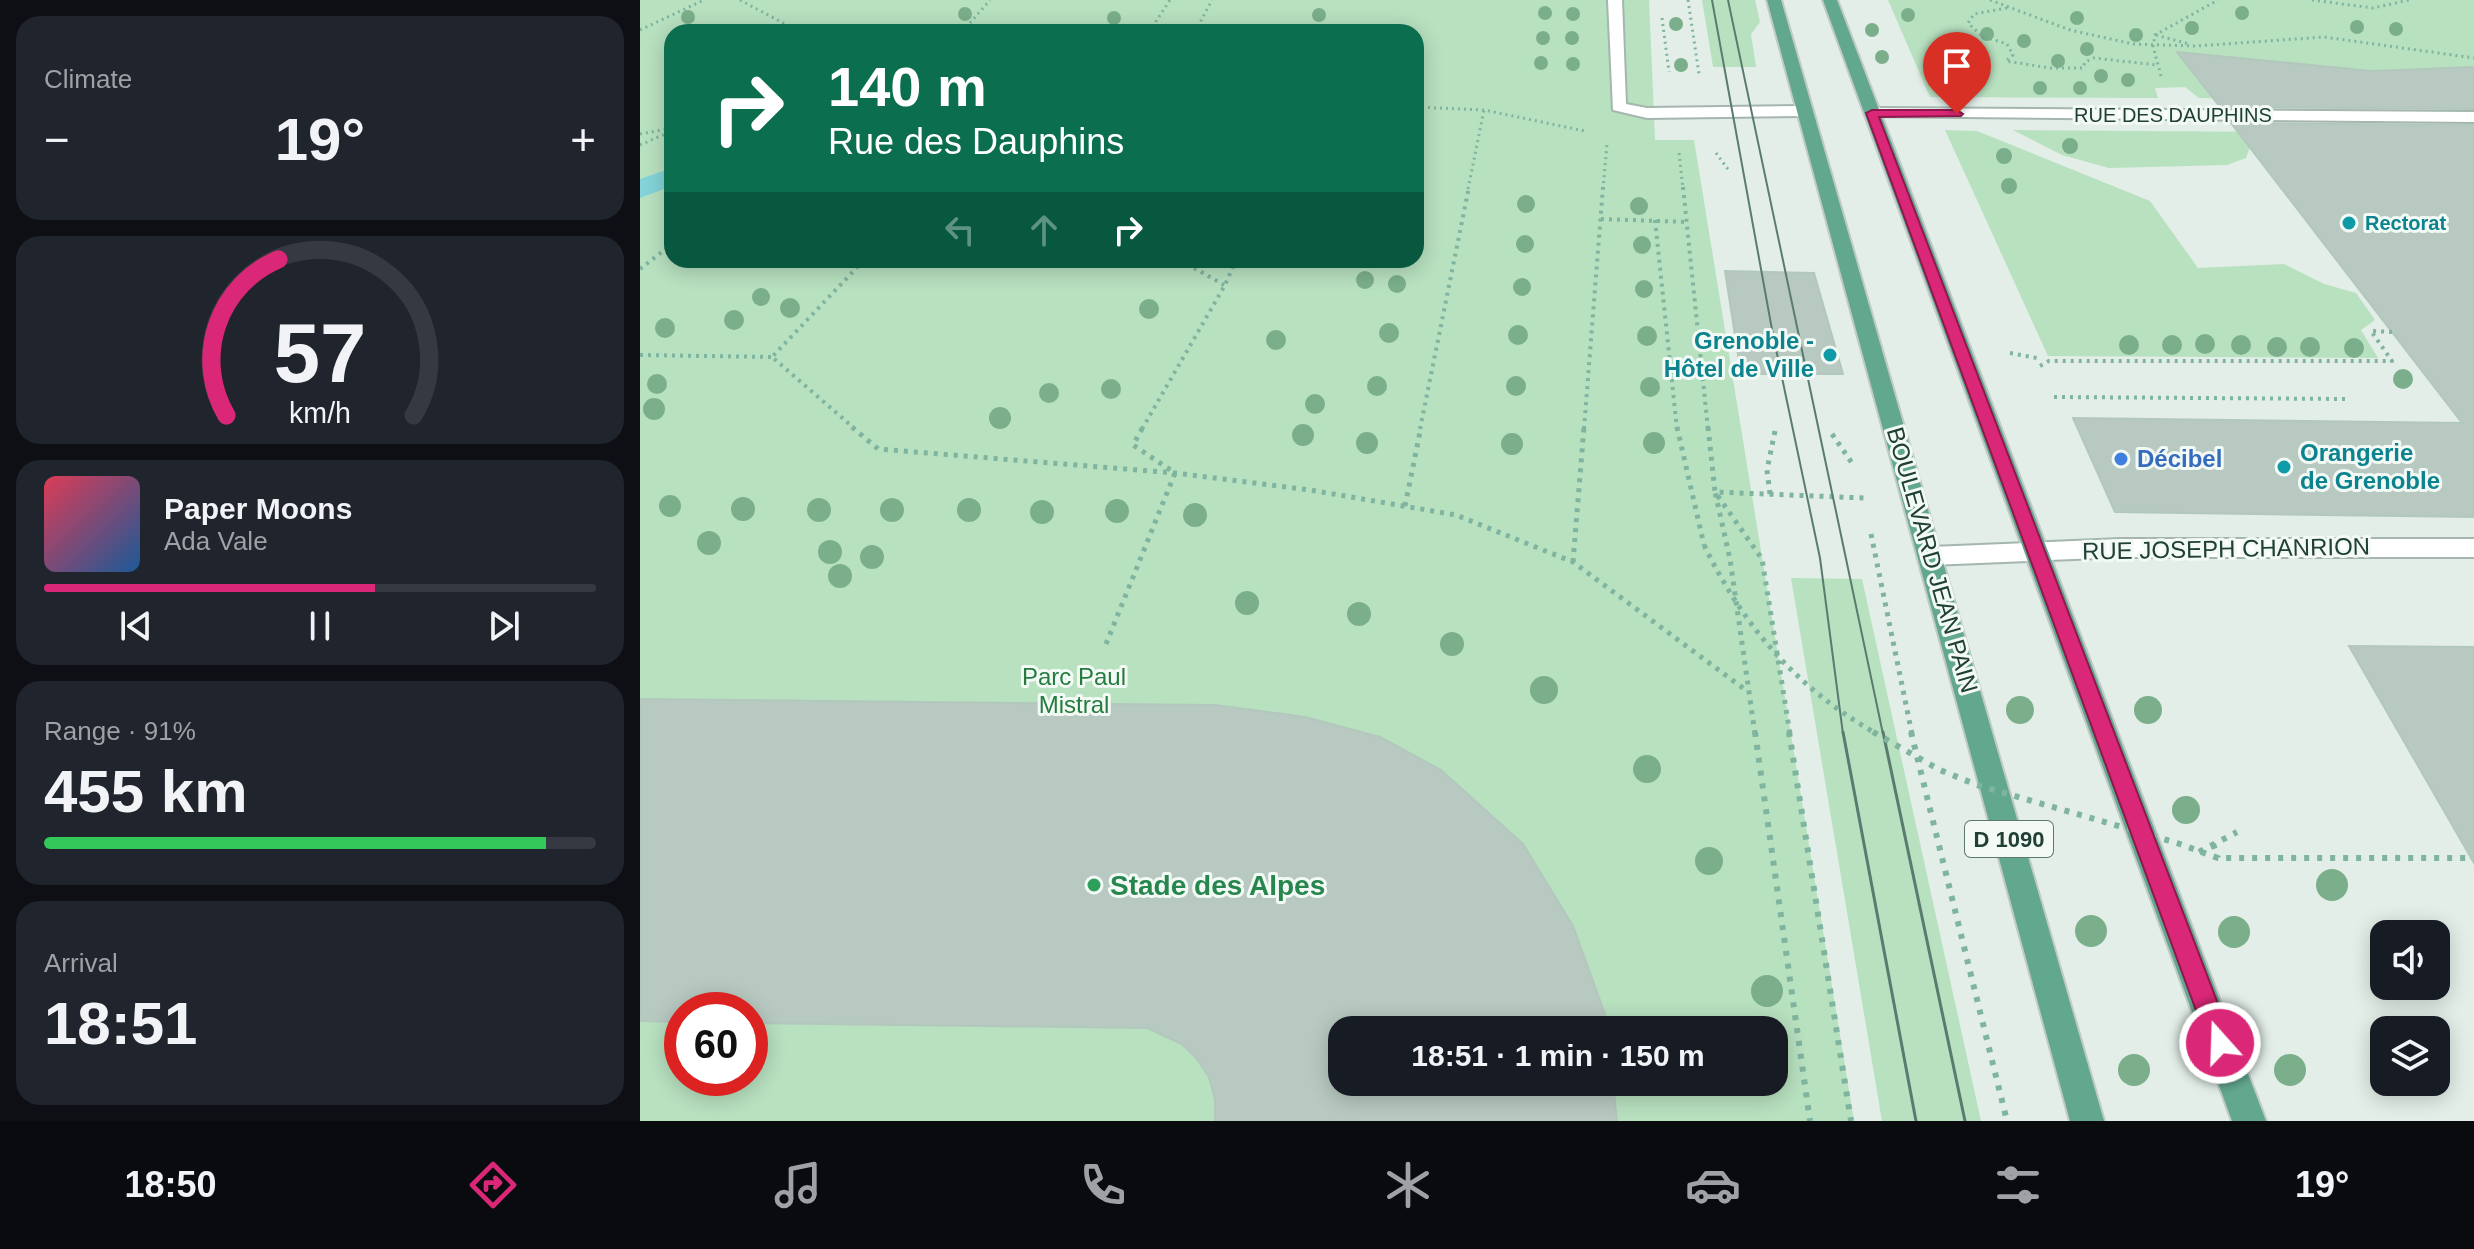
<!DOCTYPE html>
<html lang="en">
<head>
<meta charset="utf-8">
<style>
	body { margin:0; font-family:Arial,sans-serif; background:#20242c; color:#f1f3f6; height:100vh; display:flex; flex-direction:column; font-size:30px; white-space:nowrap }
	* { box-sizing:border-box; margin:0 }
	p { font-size:26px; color:#9ea1a6 }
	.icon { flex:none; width:44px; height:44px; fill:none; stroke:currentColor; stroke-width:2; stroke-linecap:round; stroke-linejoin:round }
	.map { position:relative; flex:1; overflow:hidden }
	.side { display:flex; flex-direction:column; gap:16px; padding:16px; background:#0d0f14; width:640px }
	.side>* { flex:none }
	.banner { position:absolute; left:24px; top:24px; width:760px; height:244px; border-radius:24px; box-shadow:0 4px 20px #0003; background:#0b6e4f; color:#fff; overflow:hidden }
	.fabs { position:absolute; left:1730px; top:920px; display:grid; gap:16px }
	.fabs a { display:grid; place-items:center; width:80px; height:80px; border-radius:16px; background:#171b24; box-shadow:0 4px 20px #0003; font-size:40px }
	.speed { position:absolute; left:24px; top:992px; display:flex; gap:16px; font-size:40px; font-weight:700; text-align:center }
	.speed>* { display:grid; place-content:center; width:104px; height:104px; border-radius:50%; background:#171b24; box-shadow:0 4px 20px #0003; line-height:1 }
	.speed .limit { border:12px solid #d22; background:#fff; color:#111 }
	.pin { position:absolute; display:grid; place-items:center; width:68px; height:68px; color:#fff; margin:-82px -34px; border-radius:50% 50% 50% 0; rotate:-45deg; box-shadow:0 0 8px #0007 }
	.pin .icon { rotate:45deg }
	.me { position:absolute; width:88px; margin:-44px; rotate:340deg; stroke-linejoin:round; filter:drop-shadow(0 0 6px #0008) }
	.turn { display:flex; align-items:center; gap:28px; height:168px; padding:0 32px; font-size:36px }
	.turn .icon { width:104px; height:104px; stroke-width:2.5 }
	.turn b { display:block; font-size:56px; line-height:68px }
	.lanes { display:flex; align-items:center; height:76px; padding:0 32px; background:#0003; justify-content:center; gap:40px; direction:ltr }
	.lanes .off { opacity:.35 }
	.big { font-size:60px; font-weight:700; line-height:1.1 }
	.side .tile { flex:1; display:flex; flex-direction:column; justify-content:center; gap:12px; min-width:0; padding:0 28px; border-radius:24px; background:#20242c }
	.side .dial { align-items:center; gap:0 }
	.dial svg { height:208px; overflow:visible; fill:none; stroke:#363941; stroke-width:7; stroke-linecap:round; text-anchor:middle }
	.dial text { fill:#f1f3f6; stroke:none }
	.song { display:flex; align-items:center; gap:24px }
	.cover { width:96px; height:96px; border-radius:12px; background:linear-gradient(135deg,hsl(350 70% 55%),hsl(210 70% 35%)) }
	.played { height:8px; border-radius:4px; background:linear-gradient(90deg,#db2777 60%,#363941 60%) }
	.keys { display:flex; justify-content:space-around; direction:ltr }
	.heat { display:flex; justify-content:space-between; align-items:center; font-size:44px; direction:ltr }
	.charge { height:12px; border-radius:6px; background:linear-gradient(90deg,#34c759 91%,#363941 0) }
	.trip { position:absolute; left:688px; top:1016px; width:460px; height:80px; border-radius:24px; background:#171b24; box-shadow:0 4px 20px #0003; font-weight:700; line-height:80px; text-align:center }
	.tabs { display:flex; height:128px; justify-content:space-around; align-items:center; background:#090b0e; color:#9ea1a6 }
	.tabs .icon { width:56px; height:56px }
	.tabs .selected { color:#db2777 }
	.tabs b { font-size:36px; color:#f1f3f6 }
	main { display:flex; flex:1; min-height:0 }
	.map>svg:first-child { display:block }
	.green { fill:#b8e1c0; fill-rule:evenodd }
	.water { fill:#84d3d8 }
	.building { fill:#b7c9c0; stroke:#b3c8bd; stroke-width:2 }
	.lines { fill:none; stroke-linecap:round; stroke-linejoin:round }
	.service-casing { stroke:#a4b6ae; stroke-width:4 }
	.minor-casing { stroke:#a4b6ae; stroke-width:4 }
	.primary-casing { stroke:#c1cac6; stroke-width:4 }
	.path-far3 { stroke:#7fb49f; stroke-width:3; stroke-dasharray:2 4; stroke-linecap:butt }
	.path-far2 { stroke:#7fb49f; stroke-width:4; stroke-dasharray:3 5; stroke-linecap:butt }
	.path-far1 { stroke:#7fb49f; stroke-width:5; stroke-dasharray:4 6; stroke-linecap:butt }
	.path { stroke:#7fb49f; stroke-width:6; stroke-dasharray:5 8; stroke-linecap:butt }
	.service { fill:#fff; fill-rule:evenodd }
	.minor { fill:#fff; fill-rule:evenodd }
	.primary { fill:#62a88f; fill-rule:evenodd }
	.tram-far1 { stroke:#5a7c70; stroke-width:2 }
	.tram { stroke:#5a7c70; stroke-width:3 }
	.path-bridge-far1 { stroke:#7fb49f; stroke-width:5; stroke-dasharray:4 6; stroke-linecap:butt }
	.path-bridge { stroke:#7fb49f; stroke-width:6; stroke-dasharray:5 8; stroke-linecap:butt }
	.tree { fill:#7baf8b }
	.route { fill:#db2777; stroke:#8e194d; stroke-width:2 }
	.culture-dot { fill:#0f9aa8; stroke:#f3faf5; stroke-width:3 }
	.shop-dot { fill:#3f7fe0; stroke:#f3faf5; stroke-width:3 }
	.leisure-dot { fill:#2e9e5b; stroke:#f3faf5; stroke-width:3 }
	.labels { text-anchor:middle; stroke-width:6; stroke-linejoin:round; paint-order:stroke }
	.far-street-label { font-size:20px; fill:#204035; stroke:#f3faf5 }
	.far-culture-label { font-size:20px; font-weight:bold; fill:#0d838f; stroke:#f3faf5; text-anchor:start }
	.shield { fill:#f3faf5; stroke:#5f786f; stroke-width:2 }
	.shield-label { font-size:22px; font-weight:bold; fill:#204035 }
	.culture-label { font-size:24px; font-weight:bold; fill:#0d838f; stroke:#f3faf5; text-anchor:end }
	.shop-label { font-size:24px; font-weight:bold; fill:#366cbe; stroke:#f3faf5; text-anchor:start }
	.street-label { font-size:24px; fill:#204035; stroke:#f3faf5 }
	.park-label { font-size:24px; fill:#267c3f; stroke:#f3faf5 }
	.near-leisure-label { font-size:28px; font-weight:bold; fill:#27864d; stroke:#f3faf5; text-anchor:start }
</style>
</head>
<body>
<main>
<section class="side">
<div class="tile"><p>Climate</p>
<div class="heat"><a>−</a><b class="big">19°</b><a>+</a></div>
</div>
<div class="tile dial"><svg viewBox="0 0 100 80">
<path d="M14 69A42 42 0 1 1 86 69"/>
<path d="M14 69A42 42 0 0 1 34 9" stroke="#db2777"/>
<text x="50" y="56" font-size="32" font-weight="700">57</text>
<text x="50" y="72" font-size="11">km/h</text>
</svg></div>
<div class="tile">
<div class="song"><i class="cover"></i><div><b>Paper Moons</b><p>Ada Vale</p></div></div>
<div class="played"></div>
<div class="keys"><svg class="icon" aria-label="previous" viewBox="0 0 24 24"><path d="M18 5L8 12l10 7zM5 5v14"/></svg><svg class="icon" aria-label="pause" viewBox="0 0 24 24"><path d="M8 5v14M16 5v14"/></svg><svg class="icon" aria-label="next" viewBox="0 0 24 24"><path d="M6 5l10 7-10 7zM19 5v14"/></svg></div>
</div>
<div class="tile"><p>Range · 91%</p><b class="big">455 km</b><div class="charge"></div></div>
<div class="tile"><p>Arrival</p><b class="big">18:51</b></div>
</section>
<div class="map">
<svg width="1834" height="1121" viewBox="0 0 1834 1121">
	<rect width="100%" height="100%" fill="#e2eee7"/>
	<g class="green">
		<path d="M0,0h1009l6,140h39l160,981h-1214zM32,32h744v228h-744zM42,1010h68v68h-68zM702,1030h432v52h-432z"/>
		<path d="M1062,0h53l5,22 -9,12 5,33h-43z"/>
		<path d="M1248,0h586v100l-275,-2 -14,-11 -30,1 3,10 -228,-1z"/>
		<path d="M1305,130l32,1 173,70 48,67 86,-4 40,20 32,9 19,27 -14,10 17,28 -330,-2z"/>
		<path d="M1373,130l284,2 -47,15 -4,11 -19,7 -118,3 -47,-13z"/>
		<path d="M1151,578l71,1 119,542h-99z"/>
	</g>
	<path class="water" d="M32,168v18l-32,12v-19z"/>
	<g class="building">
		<path d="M1537,52l195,19 102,-4v42l-254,-2z"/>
		<path d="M1591,123l243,2v392l-359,-5 -42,-94 389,5z"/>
		<path d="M1085,271l89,2 29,101h-102z"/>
		<path d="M1709,646l125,1v216z"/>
		<path d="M0,699l575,6 90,12 75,20 61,33 82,74 50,82 33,91 1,13h-265v52h271l4,39h-402v-21l-6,-23 -12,-18 -15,-15 -35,-16 -397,-5v-13h-68v12l-42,-1z"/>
	</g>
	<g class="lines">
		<defs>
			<path id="service" d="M968,0h14l4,104 21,4 158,-2 8,5 -8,5 -158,2 -34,-8z"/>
			<g id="minor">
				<path d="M1232,108l602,4v10l-607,-6v-6z"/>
				<path d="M1481,539h353v18h-353l-190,8 -8,-3 -4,-6 4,-6 8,-3z"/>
			</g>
			<g id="primary">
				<path d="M1127,0h14l323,1121h-34z"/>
				<path d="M1183,0h14l429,1121h-34z"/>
			</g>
		</defs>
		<use href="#service" class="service-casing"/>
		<use href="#minor" class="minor-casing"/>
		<use href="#primary" class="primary-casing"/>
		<g class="path-far3">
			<path d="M100,0l60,32"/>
			<path d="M1048,0l11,74"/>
			<path d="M1350,0l80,30 63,14 63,2 128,-9 150,21"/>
			<path d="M1672,0l61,8 36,-8"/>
			<path d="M1367,8l-33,6 -6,9 14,13 25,8 6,11 -7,6 44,7h33l2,-6 9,-4 63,7"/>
			<path d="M1022,18l7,54"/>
			<path d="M0,30l64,-30"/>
			<path d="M322,32l28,-32"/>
			<path d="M509,32l21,-32"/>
			<path d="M555,32l17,-32"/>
			<path d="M1516,35l33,9"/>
			<path d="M1521,76l-8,-30 2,-11 63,-35"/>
			<path d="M776,107l68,3 101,21"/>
			<path d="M0,134l32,-6"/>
			<path d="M0,145l32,-14"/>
			<path d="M1039,153l4,36"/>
			<path d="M1076,153l14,19"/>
			<path d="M828,189l16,-79"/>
			<path d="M963,189l4,-45"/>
		</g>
		<g class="path-far2">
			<path d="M1043,187l25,242"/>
			<path d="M961,219l86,3"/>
			<path d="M1015,220l22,209"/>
			<path d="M540,260l44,25"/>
			<path d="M0,269l32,-25"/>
			<path d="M1370,353l27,5"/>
			<path d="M0,355l132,2"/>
			<path d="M1400,366l9,-5h343l-21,-30 21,1"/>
			<path d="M1414,397l293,2"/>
			<path d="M215,429l-83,-72 92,-97"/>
			<path d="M502,429l83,-144 11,-25"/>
			<path d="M780,429l49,-242"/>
			<path d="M944,429l19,-242"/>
		</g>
		<g class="path-far1">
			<path d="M212,427l26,22 297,24 135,17 146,25 117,47 174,129"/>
			<path d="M1037,427l27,118"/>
			<path d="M1068,427l7,65 47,67 28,175"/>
			<path d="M1192,434l22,32"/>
			<path d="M1130,494l-3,-24 8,-39"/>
			<path d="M765,506l16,-79"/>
			<path d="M1231,534l41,200"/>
			<path d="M933,562l11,-135"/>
			<path d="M466,644l69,-171 -42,-28 10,-18"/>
			<path d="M1115,734l-25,-175 -15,-67 150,6"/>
		</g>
		<g class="path">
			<path d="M1115,732l55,389"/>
			<path d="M1149,732l62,389"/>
			<path d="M1271,732l96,389"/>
			<path d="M1573,844l5,14"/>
			<path d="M1559,852l38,-20"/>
		</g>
		<use href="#service" class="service"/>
		<use href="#minor" class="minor"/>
		<use href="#primary" class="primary"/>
		<g class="tram-far1">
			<path d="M1072,0l61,335 47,223 23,176"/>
			<path d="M1088,0l155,734"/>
		</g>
		<g class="tram">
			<path d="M1203,732l73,389"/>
			<path d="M1243,732l82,389"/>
		</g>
		<path class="path-bridge-far1" d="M1064,545c40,82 92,143 173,189"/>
		<path class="path-bridge" d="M1233,732l67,38 37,15 200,58 41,15h253"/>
	</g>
	<g class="tree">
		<circle cx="905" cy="13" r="7"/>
		<circle cx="1602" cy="13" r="7"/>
		<circle cx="325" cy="14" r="7"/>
		<circle cx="933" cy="14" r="7"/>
		<circle cx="679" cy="15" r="7"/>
		<circle cx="1268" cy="15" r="7"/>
		<circle cx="48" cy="17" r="7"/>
		<circle cx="474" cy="18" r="7"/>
		<circle cx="1437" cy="18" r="7"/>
		<circle cx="1036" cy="24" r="7"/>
		<circle cx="1717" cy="27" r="7"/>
		<circle cx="1552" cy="28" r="7"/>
		<circle cx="1756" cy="29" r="7"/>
		<circle cx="1232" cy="30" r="7"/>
		<circle cx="1347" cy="34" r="7"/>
		<circle cx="1496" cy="35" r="7"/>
		<circle cx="903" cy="38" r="7"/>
		<circle cx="932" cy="38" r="7"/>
		<circle cx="1384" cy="41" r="7"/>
		<circle cx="1301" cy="48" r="7"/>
		<circle cx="1447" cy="49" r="7"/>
		<circle cx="1242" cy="57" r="7"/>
		<circle cx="1418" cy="61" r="7"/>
		<circle cx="901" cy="63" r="7"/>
		<circle cx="933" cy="64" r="7"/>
		<circle cx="1041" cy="65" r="7"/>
		<circle cx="1340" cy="67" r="7"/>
		<circle cx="1461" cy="76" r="7"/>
		<circle cx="1298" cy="77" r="7"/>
		<circle cx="1488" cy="80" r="7"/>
		<circle cx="1400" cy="88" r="7"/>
		<circle cx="1440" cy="88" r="7"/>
		<circle cx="1430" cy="146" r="8"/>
		<circle cx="1364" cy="156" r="8"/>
		<circle cx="1369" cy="186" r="8"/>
		<circle cx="886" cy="204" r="9"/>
		<circle cx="999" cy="206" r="9"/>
		<circle cx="885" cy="244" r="9"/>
		<circle cx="1002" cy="245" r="9"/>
		<circle cx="725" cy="280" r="9"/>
		<circle cx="757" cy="284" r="9"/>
		<circle cx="882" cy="287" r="9"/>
		<circle cx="1004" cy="289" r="9"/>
		<circle cx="121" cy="297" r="9"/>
		<circle cx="150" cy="308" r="10"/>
		<circle cx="509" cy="309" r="10"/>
		<circle cx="94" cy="320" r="10"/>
		<circle cx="25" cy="328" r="10"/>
		<circle cx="749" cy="333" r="10"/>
		<circle cx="878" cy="335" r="10"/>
		<circle cx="1007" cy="336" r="10"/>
		<circle cx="636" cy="340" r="10"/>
		<circle cx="1565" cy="344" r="10"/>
		<circle cx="1489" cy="345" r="10"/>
		<circle cx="1532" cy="345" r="10"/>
		<circle cx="1601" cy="345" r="10"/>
		<circle cx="1637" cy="347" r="10"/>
		<circle cx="1670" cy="347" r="10"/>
		<circle cx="1714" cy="348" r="10"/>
		<circle cx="1763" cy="379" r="10"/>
		<circle cx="17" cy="384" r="10"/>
		<circle cx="737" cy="386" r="10"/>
		<circle cx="876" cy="386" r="10"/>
		<circle cx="1010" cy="387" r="10"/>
		<circle cx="471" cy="389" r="10"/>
		<circle cx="409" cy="393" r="10"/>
		<circle cx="675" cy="404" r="10"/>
		<circle cx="14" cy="409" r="11"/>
		<circle cx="360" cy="418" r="11"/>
		<circle cx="663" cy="435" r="11"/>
		<circle cx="727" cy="443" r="11"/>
		<circle cx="1014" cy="443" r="11"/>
		<circle cx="872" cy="444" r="11"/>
		<circle cx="30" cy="506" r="11"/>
		<circle cx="103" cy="509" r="12"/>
		<circle cx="179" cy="510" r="12"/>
		<circle cx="252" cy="510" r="12"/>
		<circle cx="329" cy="510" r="12"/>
		<circle cx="477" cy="511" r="12"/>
		<circle cx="402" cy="512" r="12"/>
		<circle cx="555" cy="515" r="12"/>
		<circle cx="69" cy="543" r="12"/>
		<circle cx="190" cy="552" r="12"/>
		<circle cx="232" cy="557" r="12"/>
		<circle cx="200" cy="576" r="12"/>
		<circle cx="607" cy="603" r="12"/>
		<circle cx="719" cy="614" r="12"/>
		<circle cx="812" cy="644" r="12"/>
		<circle cx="904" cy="690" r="14"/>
		<circle cx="1380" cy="710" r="14"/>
		<circle cx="1508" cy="710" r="14"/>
		<circle cx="1007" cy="769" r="14"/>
		<circle cx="1546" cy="810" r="14"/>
		<circle cx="1069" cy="861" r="14"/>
		<circle cx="1692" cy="885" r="16"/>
		<circle cx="1451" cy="931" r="16"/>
		<circle cx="1594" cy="932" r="16"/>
		<circle cx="1127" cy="991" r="16"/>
		<circle cx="1494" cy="1070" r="16"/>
		<circle cx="1650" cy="1070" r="16"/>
	</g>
	<path class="route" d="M1317,110l6,4 -2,2 -82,1 354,926 -4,9 -9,4 -9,-4 -3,-9 -342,-930 6,-3z"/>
	<g class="culture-dot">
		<circle cx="1709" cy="223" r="8"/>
		<circle cx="1190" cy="355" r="8"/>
		<circle cx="1644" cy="467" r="8"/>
	</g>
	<circle class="shop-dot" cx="1481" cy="459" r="8"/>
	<circle class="leisure-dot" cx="454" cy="885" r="8"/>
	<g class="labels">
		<g class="far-street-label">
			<text x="1533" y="122">RUE DES DAUPHINS</text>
		</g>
		<g class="far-culture-label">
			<text x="1725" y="230">Rectorat</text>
		</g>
		<rect class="shield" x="1325" y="821" width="88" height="36" rx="6"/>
		<g class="shield-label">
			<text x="1369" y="847">D 1090</text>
		</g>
		<g class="culture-label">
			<text x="1174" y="349">Grenoble -<tspan x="1174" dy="28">Hôtel de Ville</tspan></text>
			<text x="1660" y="461" text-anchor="start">Orangerie<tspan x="1660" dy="28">de Grenoble</tspan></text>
		</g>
		<g class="shop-label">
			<text x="1497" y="467">Décibel</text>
		</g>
		<g class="street-label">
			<text transform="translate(1586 549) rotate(-1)" y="8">RUE JOSEPH CHANRION</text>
			<text transform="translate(1292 560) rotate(74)" y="8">BOULEVARD JEAN PAIN</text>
		</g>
		<g class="park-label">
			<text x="434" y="685">Parc Paul<tspan x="434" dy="28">Mistral</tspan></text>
		</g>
		<g class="near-leisure-label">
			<text x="470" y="895">Stade des Alpes</text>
		</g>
	</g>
</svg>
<div class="fabs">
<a><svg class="icon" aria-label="sound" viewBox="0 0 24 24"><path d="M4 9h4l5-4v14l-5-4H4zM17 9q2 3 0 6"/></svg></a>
<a><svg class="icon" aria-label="layers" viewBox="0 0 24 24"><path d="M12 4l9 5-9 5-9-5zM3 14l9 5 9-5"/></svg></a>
</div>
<div class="speed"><div class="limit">60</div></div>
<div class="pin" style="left:1317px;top:114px;background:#d93025"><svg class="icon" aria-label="arrive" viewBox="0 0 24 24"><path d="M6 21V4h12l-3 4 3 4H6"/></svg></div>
<svg class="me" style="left:1580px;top:1043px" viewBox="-20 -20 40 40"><circle r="17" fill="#db2777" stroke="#fff" stroke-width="3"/><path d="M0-11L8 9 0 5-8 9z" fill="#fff"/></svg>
<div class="trip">18:51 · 1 min · 150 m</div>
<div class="banner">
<div class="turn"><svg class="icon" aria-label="right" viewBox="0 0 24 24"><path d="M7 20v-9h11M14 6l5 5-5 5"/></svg><div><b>140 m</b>Rue des Dauphins</div></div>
<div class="lanes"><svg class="icon off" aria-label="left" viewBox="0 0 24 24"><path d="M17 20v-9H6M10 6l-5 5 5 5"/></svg><svg class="icon off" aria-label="ahead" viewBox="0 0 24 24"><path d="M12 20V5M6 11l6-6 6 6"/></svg><svg class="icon" aria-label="right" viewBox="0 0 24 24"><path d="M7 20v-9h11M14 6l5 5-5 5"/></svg></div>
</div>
</div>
</main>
<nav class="tabs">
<b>18:50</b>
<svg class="icon selected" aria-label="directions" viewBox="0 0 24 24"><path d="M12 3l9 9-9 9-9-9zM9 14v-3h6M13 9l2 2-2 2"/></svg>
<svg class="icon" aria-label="music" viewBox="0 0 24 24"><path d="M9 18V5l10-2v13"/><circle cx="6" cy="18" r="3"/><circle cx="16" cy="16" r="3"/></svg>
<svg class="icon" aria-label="phone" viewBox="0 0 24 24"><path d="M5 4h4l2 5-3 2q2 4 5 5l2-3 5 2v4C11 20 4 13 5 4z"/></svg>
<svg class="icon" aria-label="climate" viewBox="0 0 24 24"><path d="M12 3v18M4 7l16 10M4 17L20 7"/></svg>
<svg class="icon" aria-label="car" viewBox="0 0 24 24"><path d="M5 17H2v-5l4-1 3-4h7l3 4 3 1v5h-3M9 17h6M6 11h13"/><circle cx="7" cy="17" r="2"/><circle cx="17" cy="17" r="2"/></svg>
<svg class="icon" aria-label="filters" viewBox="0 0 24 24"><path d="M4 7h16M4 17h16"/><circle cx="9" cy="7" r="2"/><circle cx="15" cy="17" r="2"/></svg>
<b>19°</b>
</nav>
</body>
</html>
